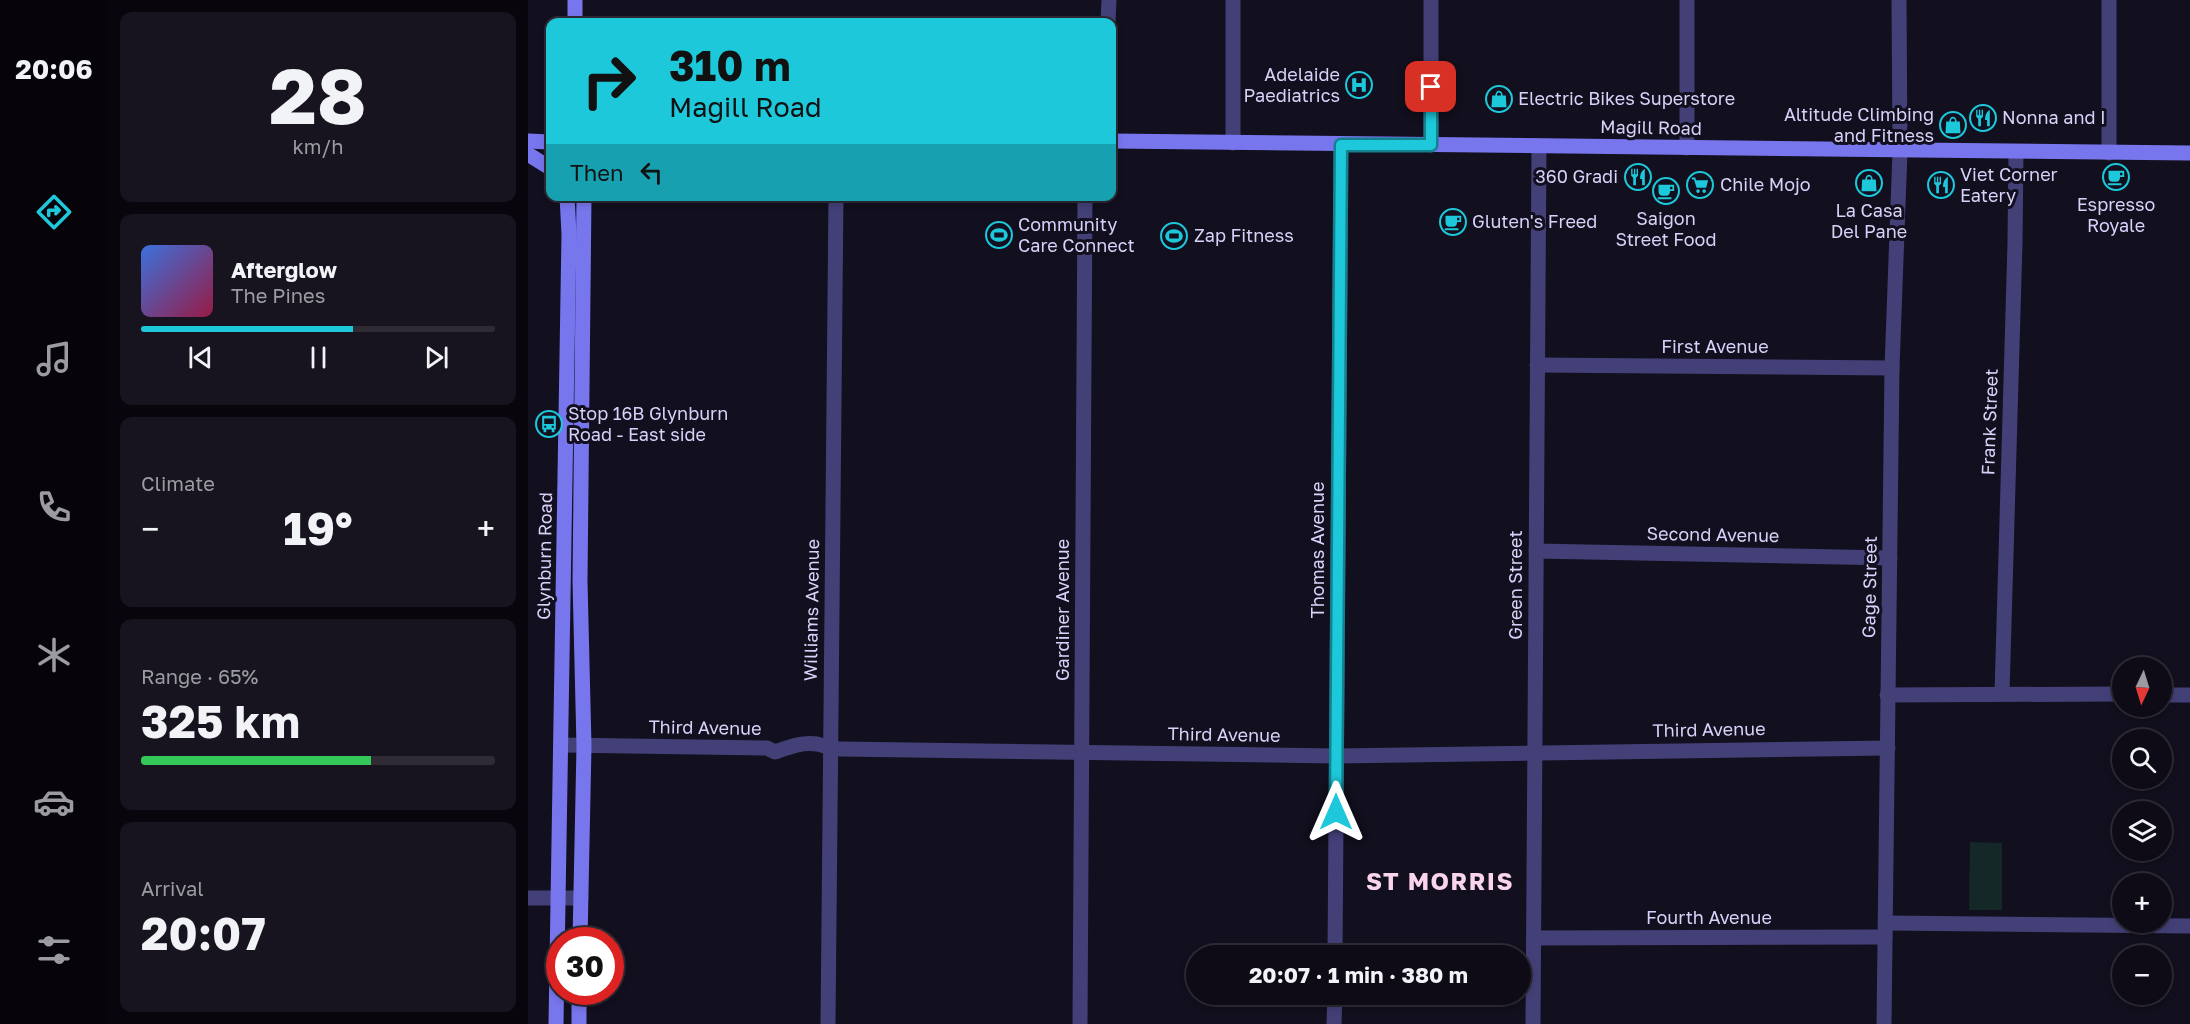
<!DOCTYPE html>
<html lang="en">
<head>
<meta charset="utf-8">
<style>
	body { margin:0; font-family:"Golos Text",sans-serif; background:#17141f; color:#f1f3f6; height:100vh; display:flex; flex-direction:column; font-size:22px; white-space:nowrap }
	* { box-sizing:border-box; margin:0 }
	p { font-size:20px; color:#9b9ba1 }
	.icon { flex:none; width:33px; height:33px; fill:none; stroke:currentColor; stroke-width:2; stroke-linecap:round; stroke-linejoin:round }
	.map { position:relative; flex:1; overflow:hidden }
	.details { display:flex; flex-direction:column; gap:12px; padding:12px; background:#08060c; width:420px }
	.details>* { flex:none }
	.banner { position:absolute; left:18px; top:18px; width:570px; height:183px; border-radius:12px; box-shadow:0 3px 9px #0003,0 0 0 2px #2e2b35; background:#1dc8db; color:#111; overflow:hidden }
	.needle { width:39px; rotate:184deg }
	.fabs { position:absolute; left:1584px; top:657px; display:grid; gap:12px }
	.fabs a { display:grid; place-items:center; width:60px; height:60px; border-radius:50%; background:#0e0b16; box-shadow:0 3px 9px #0003,0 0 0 2px #2e2b35; font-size:30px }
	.speed { position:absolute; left:18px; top:927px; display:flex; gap:12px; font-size:30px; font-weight:700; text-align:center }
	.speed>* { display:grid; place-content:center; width:78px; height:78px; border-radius:50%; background:#0e0b16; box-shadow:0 3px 9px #0003,0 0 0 2px #2e2b35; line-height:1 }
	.speed .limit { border:9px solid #d22; background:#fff; color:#111 }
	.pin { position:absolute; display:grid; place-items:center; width:51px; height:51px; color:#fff; margin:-26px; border-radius:12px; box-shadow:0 3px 9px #0006 }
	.me { position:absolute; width:66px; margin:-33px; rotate:0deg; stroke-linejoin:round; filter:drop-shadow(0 0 4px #0008) }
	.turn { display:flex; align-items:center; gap:21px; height:126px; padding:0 24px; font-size:27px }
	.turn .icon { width:78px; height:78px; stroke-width:2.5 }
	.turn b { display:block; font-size:42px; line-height:51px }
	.then { display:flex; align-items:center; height:57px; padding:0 24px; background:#0003; gap:12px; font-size:22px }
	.big { font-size:45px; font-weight:700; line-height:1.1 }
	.details .card { flex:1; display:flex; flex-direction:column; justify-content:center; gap:9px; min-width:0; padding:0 21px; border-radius:12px; background:#17141f }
	.details .dial { align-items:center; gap:0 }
	.dial b { font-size:78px; line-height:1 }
	.song { display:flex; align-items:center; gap:18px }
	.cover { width:72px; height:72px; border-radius:9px; background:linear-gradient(135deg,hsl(220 70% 55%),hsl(340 70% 35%)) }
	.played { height:6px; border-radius:3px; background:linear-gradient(90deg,#1dc8db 60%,#2e2b35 60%) }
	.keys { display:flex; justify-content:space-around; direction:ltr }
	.heat { display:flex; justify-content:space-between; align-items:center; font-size:33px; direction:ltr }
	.charge { height:9px; border-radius:4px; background:linear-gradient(90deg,#34c759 65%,#2e2b35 0) }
	.trip { position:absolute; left:658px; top:945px; width:345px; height:60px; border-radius:30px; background:#0e0b16; box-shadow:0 3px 9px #0003,0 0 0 2px #2e2b35; font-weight:700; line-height:60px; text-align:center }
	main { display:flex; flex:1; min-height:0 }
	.dock { display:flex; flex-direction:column; width:108px; justify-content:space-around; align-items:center; background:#060409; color:#9b9ba1 }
	.dock .icon { width:42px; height:42px }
	.dock .on { color:#1dc8db }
	.dock b { font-size:27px; color:#f1f3f6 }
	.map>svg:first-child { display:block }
	.green { fill:#132827 }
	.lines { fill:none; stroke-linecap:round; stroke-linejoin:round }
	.minor { stroke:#424077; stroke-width:15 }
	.secondary { stroke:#7876ed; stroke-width:15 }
	.route-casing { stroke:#13828e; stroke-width:15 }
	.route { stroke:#1dc8db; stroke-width:10 }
	.labels { text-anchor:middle; stroke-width:6; stroke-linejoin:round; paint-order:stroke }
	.poi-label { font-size:18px; fill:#d7d2f9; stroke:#120f1e; text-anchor:start }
	.street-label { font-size:18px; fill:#d7d2f9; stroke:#120f1e }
	.district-label { font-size:24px; font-weight:bold; letter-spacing:1.5px; fill:#f9d4ec; stroke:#120f1e }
</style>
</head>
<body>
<main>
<nav class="dock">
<b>20:06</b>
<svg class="icon on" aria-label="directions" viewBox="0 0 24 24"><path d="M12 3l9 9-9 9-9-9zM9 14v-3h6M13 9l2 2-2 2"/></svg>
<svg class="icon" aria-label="music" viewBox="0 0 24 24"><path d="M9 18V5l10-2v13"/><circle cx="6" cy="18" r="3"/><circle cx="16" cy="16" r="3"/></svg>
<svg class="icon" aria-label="phone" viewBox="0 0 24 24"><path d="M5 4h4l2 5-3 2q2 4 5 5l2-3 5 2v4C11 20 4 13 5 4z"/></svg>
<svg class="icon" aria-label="climate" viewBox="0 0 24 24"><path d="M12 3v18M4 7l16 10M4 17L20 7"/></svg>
<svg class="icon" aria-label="car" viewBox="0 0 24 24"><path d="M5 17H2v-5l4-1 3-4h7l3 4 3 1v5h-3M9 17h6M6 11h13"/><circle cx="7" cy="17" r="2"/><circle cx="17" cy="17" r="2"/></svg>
<svg class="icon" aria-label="filters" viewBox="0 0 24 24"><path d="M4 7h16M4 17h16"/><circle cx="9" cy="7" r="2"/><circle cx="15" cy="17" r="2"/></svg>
</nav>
<section class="details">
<div class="card dial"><b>28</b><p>km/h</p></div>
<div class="card">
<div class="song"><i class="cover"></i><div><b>Afterglow</b><p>The Pines</p></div></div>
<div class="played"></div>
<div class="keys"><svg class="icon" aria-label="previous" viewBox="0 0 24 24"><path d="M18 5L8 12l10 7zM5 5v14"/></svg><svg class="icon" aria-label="pause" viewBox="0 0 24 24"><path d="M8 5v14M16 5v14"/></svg><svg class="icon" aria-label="next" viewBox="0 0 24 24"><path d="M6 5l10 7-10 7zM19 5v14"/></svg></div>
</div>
<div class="card"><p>Climate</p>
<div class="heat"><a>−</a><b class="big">19°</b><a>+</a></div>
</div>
<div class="card"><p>Range · 65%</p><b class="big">325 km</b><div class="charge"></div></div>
<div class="card"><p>Arrival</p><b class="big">20:07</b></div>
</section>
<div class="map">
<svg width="1662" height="1024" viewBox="0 0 1662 1024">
	<rect width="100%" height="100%" fill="#120f1e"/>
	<path class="green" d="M1442,842l32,1v67h-33z"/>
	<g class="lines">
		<g class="minor">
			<path d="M1159,0v148"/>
			<path d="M1581,0v153"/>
			<path d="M580,22l1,-22"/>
			<path d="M705,143v-143"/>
			<path d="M903,145v-145"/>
			<path d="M1009,365l355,3"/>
			<path d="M1008,551l354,7"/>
			<path d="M1474,693l13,-450 1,-91"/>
			<path d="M1359,695l235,-1"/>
			<path d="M1634,695h28"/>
			<path d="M34,745l205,3 8,4c14,-5 27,-10 42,-8 9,2 15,5 24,5l495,7 552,-8"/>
			<path d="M0,898h53"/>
			<path d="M1359,923l303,3"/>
			<path d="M1006,938l351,-1"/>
			<path d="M807,956l6,-811"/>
			<path d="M300,1024l8,-828"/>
			<path d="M552,1024l5,-828"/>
			<path d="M806,1024l1,-30"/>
			<path d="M1005,1024l6,-878"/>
			<path d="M1356,1024l8,-656 8,-217 -1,-151"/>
		</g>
		<g class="secondary">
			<path d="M47,0v22"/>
			<path d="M0,141l22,1"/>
			<path d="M584,141l1078,12"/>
			<path d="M0,154l22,14"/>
			<path d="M52,940l4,-194 -4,-165 4,-385"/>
			<path d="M28,1024l13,-790 -2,-38"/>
			<path d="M51,1024v-32"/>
		</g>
	</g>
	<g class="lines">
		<defs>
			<path id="route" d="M808,812l5,-667h90v-58"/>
		</defs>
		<use href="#route" class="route-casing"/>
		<use href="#route" class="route"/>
	</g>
	<defs>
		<symbol id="hospital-ring" viewBox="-11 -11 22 22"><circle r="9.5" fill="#120f1e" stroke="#1dc8db" stroke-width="1.5"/><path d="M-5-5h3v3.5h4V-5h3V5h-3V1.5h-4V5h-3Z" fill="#1dc8db"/></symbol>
		<symbol id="shop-ring" viewBox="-11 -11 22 22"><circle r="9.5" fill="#120f1e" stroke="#1dc8db" stroke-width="1.5"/><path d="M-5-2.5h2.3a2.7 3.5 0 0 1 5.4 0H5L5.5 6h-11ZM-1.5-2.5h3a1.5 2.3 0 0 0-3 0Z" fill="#1dc8db"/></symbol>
		<symbol id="restaurant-ring" viewBox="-11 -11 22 22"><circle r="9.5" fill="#120f1e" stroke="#1dc8db" stroke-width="1.5"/><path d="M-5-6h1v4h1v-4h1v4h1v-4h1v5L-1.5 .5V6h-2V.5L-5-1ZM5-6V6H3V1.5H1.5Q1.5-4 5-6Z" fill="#1dc8db"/></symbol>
		<symbol id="cafe-ring" viewBox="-11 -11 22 22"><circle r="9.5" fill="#120f1e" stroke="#1dc8db" stroke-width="1.5"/><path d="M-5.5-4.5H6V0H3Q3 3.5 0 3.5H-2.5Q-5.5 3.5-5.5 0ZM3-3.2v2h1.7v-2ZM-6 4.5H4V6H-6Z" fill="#1dc8db"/></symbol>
		<symbol id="supermarket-ring" viewBox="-11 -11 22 22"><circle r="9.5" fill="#120f1e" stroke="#1dc8db" stroke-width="1.5"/><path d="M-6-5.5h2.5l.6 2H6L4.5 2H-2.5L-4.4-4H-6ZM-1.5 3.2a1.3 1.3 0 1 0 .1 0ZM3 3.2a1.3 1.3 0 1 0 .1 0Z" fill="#1dc8db"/></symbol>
		<symbol id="stadium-ring" viewBox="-11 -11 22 22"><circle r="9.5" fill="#120f1e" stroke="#1dc8db" stroke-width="1.5"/><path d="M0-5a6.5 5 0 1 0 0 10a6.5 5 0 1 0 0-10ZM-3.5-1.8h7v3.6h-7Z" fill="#1dc8db"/></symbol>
		<symbol id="bus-ring" viewBox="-11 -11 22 22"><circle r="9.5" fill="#120f1e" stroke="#1dc8db" stroke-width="1.5"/><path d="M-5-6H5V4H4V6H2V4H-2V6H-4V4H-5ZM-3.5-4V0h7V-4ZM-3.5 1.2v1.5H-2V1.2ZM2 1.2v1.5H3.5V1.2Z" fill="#1dc8db"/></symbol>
	</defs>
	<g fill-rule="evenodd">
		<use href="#hospital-ring" x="816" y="70" width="30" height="30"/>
		<use href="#shop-ring" x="956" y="84" width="30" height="30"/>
		<use href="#restaurant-ring" x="1440" y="103" width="30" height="30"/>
		<use href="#shop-ring" x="1410" y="110" width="30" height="30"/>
		<use href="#restaurant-ring" x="1095" y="162" width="30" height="30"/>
		<use href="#cafe-ring" x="1573" y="162" width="30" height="30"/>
		<use href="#shop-ring" x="1326" y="168" width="30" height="30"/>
		<use href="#supermarket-ring" x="1157" y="170" width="30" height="30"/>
		<use href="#restaurant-ring" x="1398" y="170" width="30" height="30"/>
		<use href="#cafe-ring" x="1123" y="176" width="30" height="30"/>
		<use href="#cafe-ring" x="910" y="207" width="30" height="30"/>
		<use href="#stadium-ring" x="456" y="220" width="30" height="30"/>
		<use href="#stadium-ring" x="631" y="221" width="30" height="30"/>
		<use href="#bus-ring" x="6" y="409" width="30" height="30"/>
	</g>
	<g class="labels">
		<g class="poi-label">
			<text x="812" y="81" text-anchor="end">Adelaide<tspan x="812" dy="21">Paediatrics</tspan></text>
			<text x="990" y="105">Electric Bikes Superstore</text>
			<text x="1406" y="121" text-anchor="end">Altitude Climbing<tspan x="1406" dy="21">and Fitness</tspan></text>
			<text x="1474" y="124">Nonna and I</text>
			<text x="1432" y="181">Viet Corner<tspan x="1432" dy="21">Eatery</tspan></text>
			<text x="1090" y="183" text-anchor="end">360 Gradi</text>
			<text x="1192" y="191">Chile Mojo</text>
			<text x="1588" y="211" text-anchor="middle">Espresso<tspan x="1588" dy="21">Royale</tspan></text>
			<text x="1341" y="217" text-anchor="middle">La Casa<tspan x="1341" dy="21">Del Pane</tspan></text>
			<text x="1138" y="225" text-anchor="middle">Saigon<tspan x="1138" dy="21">Street Food</tspan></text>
			<text x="944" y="228">Gluten's Freed</text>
			<text x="490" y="231">Community<tspan x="490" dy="21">Care Connect</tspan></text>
			<text x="666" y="242">Zap Fitness</text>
			<text x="40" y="420">Stop 16B Glynburn<tspan x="40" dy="21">Road - East side</tspan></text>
		</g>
		<g class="street-label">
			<text transform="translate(1123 128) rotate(1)" y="6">Magill Road</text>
			<text x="1187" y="353">First Avenue</text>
			<text transform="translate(1462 422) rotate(-88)" y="6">Frank Street</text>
			<text transform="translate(1185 535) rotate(1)" y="6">Second Avenue</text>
			<text transform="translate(790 550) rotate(-90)" y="6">Thomas Avenue</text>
			<text transform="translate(17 556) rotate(-89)" y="6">Glynburn Road</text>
			<text transform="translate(988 585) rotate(-90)" y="6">Green Street</text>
			<text transform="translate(1342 587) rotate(-89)" y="6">Gage Street</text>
			<text transform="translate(284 610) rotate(-89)" y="6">Williams Avenue</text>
			<text transform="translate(535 610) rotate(-90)" y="6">Gardiner Avenue</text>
			<text transform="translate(177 728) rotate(1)" y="6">Third Avenue</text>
			<text transform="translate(1181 730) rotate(-1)" y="6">Third Avenue</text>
			<text transform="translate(696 735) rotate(1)" y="6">Third Avenue</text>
			<text x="1181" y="924">Fourth Avenue</text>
		</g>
		<g class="district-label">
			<text x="912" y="890">ST MORRIS</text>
		</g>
	</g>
</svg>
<div class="fabs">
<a><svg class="needle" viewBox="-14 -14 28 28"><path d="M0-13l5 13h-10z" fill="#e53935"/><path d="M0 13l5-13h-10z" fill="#9b9ba1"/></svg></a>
<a><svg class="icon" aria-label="search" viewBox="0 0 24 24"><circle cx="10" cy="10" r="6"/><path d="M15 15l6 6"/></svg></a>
<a><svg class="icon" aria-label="layers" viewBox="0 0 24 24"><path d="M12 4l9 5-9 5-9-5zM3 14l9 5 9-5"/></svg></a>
<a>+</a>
<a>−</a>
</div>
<div class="speed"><div class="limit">30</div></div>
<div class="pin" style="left:903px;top:87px;background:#d93025"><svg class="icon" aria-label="arrive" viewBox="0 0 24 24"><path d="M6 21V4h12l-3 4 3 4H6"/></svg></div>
<svg class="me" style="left:808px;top:812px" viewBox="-20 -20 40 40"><path d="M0-17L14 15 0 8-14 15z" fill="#1dc8db" stroke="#fff" stroke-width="4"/></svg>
<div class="trip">20:07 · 1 min · 380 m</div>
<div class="banner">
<div class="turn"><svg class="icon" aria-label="right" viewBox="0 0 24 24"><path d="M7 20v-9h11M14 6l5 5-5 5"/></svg><div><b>310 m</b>Magill Road</div></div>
<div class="then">Then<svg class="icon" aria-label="left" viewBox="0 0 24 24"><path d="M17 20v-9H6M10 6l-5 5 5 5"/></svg></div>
</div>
</div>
</main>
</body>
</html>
